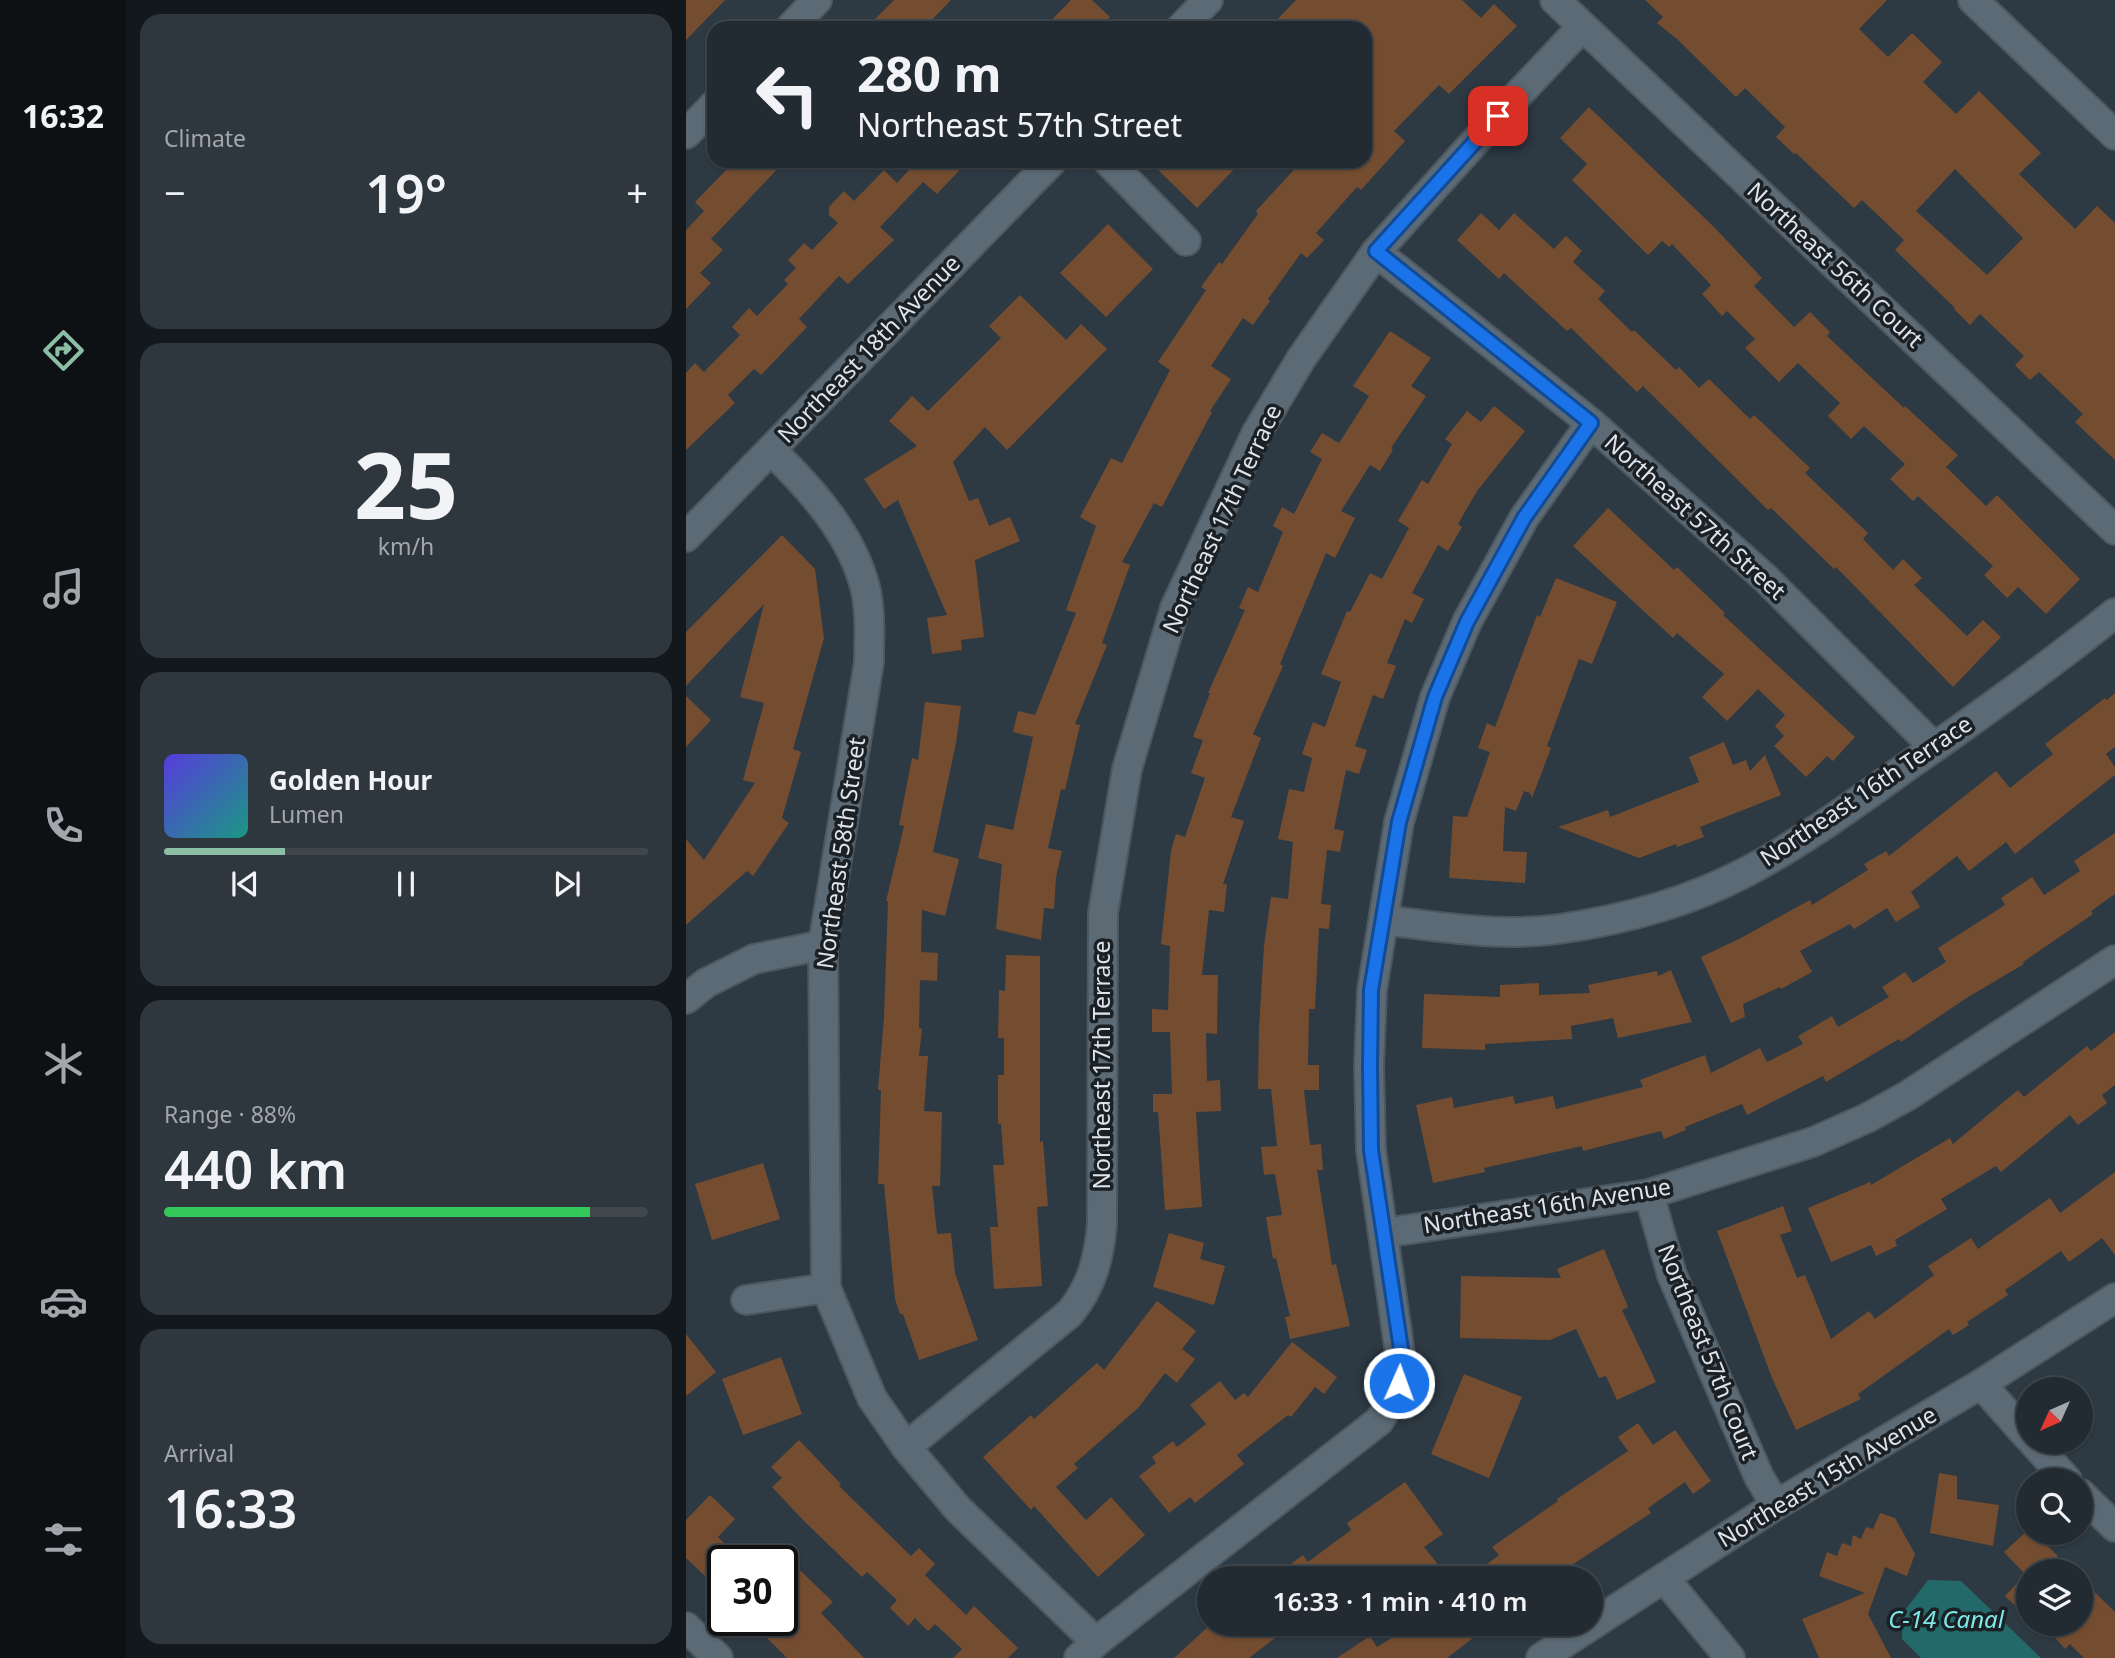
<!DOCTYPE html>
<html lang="en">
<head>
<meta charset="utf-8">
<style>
	body { margin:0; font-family:"Noto Sans",sans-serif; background:#2e373e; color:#f1f3f6; height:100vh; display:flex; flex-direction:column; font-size:26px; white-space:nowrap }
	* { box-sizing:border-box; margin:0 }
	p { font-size:23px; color:#a2a7ac }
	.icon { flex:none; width:38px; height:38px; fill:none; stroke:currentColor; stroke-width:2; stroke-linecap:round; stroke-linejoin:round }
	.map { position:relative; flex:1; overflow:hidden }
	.side { display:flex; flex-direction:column; gap:14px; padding:14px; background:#13181c; width:560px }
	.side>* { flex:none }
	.hud { position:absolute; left:21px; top:21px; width:665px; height:147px; border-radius:21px; box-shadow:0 2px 5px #0004,0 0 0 2px #3f474d; background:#222b32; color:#f1f3f6; overflow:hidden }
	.needle { width:46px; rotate:225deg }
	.tools { position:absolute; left:1330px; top:1377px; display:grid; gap:14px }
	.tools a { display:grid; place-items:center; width:77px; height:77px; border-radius:50%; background:#222b32; box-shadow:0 2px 5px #0004,0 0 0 2px #3f474d; font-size:35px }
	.speed { position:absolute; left:21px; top:1545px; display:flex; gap:14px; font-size:35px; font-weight:700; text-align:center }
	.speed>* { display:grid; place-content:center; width:91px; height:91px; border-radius:50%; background:#222b32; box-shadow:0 2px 5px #0004,0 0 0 2px #3f474d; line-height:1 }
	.speed .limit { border:4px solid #111; border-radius:10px; background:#fff; color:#111 }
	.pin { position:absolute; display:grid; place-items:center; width:60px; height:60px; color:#fff; margin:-30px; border-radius:14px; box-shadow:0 4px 10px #0006 }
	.me { position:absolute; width:77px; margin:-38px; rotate:2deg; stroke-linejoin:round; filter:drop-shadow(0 0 5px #0008) }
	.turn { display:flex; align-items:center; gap:24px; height:147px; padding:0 35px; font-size:32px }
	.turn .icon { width:91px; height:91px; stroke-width:2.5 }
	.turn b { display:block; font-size:49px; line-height:60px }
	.big { font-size:52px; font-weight:600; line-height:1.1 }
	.side .tile { flex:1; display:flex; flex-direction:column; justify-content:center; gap:10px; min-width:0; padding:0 24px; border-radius:21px; background:#2e373e }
	.side .dial { align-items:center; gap:0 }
	.dial b { font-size:91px; line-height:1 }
	.song { display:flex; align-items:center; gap:21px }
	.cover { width:84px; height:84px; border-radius:10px; background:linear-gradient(135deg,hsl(250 70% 55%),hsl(170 70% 35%)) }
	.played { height:7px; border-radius:4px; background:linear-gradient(90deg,#8abfa5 25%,#3f474d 25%) }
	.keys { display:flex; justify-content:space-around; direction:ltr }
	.heat { display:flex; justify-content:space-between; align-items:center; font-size:38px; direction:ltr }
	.charge { height:10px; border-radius:5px; background:linear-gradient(90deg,#34c759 88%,#3f474d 0) }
	.trip { position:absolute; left:511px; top:1566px; width:406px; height:70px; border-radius:35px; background:#222b32; box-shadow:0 2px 5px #0004,0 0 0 2px #3f474d; font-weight:600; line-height:70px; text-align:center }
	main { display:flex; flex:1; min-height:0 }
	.dock { display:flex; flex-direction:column; width:126px; justify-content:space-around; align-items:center; background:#0e1114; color:#a2a7ac }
	.dock .icon { width:49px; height:49px }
	.dock .selected { color:#8abfa5 }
	.dock b { font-size:32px; color:#f1f3f6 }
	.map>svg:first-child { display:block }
	.water { fill:#246969 }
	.building { fill:#744d31; fill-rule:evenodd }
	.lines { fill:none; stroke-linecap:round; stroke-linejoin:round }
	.minor-casing { stroke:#4d575f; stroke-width:32 }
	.minor { stroke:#5c6a75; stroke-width:28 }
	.route-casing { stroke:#114b97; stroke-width:18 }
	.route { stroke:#1a73e8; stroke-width:12 }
	.labels { text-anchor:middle; stroke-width:7; stroke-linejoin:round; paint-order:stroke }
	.street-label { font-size:23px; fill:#dde4eb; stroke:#1a2024 }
	.water-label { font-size:24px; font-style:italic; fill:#7ee7e7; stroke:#1a2024 }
</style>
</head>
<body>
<main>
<nav class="dock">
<b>16:32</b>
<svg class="icon selected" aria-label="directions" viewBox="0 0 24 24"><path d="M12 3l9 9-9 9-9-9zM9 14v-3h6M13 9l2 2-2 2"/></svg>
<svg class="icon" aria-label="music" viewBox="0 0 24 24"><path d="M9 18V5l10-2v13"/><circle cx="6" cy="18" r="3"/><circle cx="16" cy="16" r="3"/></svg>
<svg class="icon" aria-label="phone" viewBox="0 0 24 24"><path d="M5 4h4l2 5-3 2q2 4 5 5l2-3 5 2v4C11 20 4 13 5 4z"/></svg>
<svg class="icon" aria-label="climate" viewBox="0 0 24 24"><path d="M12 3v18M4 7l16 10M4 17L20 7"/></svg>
<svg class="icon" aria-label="car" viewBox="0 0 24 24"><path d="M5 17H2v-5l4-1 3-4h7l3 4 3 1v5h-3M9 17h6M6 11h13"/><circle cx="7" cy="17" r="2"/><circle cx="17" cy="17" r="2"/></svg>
<svg class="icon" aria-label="filters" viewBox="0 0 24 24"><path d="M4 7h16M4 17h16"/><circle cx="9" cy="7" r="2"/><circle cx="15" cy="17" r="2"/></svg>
</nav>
<section class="side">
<div class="tile"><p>Climate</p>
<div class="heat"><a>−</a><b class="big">19°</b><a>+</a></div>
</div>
<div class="tile dial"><b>25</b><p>km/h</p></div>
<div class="tile">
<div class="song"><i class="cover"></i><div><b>Golden Hour</b><p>Lumen</p></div></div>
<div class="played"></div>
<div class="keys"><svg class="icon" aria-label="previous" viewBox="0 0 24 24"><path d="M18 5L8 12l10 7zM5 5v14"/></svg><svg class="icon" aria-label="pause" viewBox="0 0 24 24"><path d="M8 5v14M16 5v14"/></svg><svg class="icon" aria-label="next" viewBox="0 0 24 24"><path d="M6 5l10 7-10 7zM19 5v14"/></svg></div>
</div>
<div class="tile"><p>Range · 88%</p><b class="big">440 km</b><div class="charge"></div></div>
<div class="tile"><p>Arrival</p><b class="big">16:33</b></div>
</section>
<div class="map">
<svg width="1429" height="1658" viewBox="0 0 1429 1658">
	<rect width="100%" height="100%" fill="#2d3943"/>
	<path class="water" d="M1242,1580l33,1 80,77h-120l-19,-19v-25z"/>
	<g class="building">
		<path d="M0,0h39l-39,40z"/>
		<path d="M208,0h57l-27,28h-58z"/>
		<path d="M385,0h21l18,17 -10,11h-56z"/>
		<path d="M610,0h166l19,18 13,-14 23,22 -68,68 -10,-9 -45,46 11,10 -44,49 -4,-3 -41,46 8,7 -17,18 -6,-5 -33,46 2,2 -17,24 -10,-7 -32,48 20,13 -21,32 2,1 -50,95 -8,-4 -32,59 8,3 -28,78 5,2 -32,79 5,1 -15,65 -4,-1 -13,59 14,3 -6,26 -2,32 -10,-1 -3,32 -45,-11 6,-65 -24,-6 8,-34 27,6 20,-93 -20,-5 5,-21 17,4 41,-102 -10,-3 30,-84 -16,-9 31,-59 11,5 48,-93 -12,-8 48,-72 -5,-3 18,-25 3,2 36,-50 -2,-3 46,-50h63v-133h-96z"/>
		<path d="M959,0h242l-28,29 29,28 24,-24 30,29 -19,20 33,32 23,-23 62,62 -22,21 56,55 22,-23 18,17v237l-40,-38 8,-8 -44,-42 -9,8 -15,-15 9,-9 -44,-42 -10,11 -16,-16 1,-1 -60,-58 9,-10 -42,-40 -8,8 -58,-55 -2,1 -18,-17 9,-10 -40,-39 -9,9 -59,-58 -20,-16 6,-6zM1269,169l68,69 -36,37 -71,-64z"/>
		<path d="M903,107l126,121 47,50 -8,8 40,41 16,-15 20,20 -3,4 77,72 1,-2 53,49 -12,12 40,39 11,-11 83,84 -34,35 -28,-27 -11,11 -23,-23 9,-9 -75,-70 -5,5 -23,-22 15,-15 -41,-38 -13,13 -23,-23 12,-13 -42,-40 -19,19 -34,-34 10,-9 -28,-28 -5,5 -20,-22 9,-9 -39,-41 -3,3 -7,-6 -14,14 -76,-75 15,-16 -27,-26z"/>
		<path d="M49,161h50l-74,78 12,11 -23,23 11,10 -25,26v-79l18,-19 -9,-9z"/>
		<path d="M215,161h67l-31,33 -14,-12 -43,45 14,13 -46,44 -9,-8 -40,43 8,8 -46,48 -7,-6 -26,26 7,8 -49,47v-77l9,-10 9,9 36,-37 -8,-8 17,-19 8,8 31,-32 -4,-4 12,-12 -8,-8 16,-17 8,7 26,-27 -9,-8v-8l15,-16 10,10 30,-31 13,13 13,-14z"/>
		<path d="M463,161h93l-45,47z"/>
		<path d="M795,213l18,17 15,-17 40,36 12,-13 16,15 -9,11 32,29 -7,8 34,33 2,-2 42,40 3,-3 20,21 10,-9 41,40 4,-4 56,53 -5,5 63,60 -5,6 30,31 10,-11 19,19 -8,7 53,51 16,-16 18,17 -48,50 -117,-120 -2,2 -63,-61 -3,2 -125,-124 -6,6 -66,-64 -4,3 -63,-58 -5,6 -42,-39z"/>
		<path d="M422,224l45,45 -47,48 -46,-44z"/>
		<path d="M334,295l46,45 15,-16 26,25 -100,101 -22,-23 -32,35 16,39 9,-3 11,28 21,-9 10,24 -45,19 9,77 -23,3 1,10 -30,4 -5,-36 20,-3 -49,-115 -14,9 -20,-30 53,-33 -28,-25 23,-25 16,15 73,-73 -12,-12z"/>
		<path d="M704,331l41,27 -20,28 15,10 -35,52 2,2 -13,21 -10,-6 -29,46 14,7 -20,40 -9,-5 -46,111 3,2 -30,68 8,4 -30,79 13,4 -21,63h4l-3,28 -15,-2 -7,65h16l-1,59 -11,-1 1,48 13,-1 1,31 -25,1 6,95 -37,3 -7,-98h-5v-18h19l-2,-62h-18v-23l16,1 2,-64 -9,-2 10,-93 5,-17 9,3 20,-59 -14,-5 12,-33 -10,-3 17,-44h-2l37,-83 -6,-2 9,-21 10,5 25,-60 -10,-6 9,-19 12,7 28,-55 -12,-7 12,-19 17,10 30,-47 -16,-10z"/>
		<path d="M808,406l31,25 -48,60 -19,33 4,3 -14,24 -10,-6 -26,48 12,6 -12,24 -7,-4 -18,44 9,3 -13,33 -10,-4 -18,51 12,4 -8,24 -13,-4 -12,59 10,2 -4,21 -13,-2 -6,54 10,1 -2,24 -10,-1 -4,81h-6l-1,56h11v25h-15l6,55 11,-1 2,26h-6l15,95 4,-1 14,62 -60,13 -5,-22 5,-1 -14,-58 -3,1 -7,-42 16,-2 -7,-41 -11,1 -3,-28 16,-1 -6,-57h-13l1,-61 5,-82 7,-49 17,2 5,-57 -15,-3 11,-50 15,3 8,-34 -10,-4 11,-32 12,5 16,-45 -20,-8 26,-63 3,1 20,-39 12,6 27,-51 -11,-7 24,-41 6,4 24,-40 -7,-5 22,-28 14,11z"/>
		<path d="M922,508l66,62 3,-3 48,46 -2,2 132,122 -22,24 -6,-5 -21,21 -32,-31 10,-10 -9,-10 10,-11 -27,-26 -31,32 -25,-24 22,-23 -47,-41 -4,5 -100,-92z"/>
		<path d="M96,535l33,34 9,69 -31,111 8,3 -19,66 7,5 -36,53 -6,-5 -61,54v-86l18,21 51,-77 -12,-3 21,-77 -24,-6 24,-93 -78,82v-54z"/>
		<path d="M870,578l61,24 -25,62 -13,-5 -32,87 4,2 -19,50 -2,-5 -6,-2 -8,20 -11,-4 -2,44 24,1 -2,31 -76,-5 4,-62 14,1 23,-65 -12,-4 9,-25 8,4 42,-112 3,2z"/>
		<path d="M1429,693v54l-9,7 9,13v8l-100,79 -9,-12 -37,29 -12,-15 -46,36 9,15 -24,15 -9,-14 -33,21 -4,-5 -50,27 12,21 -31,17 -1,-2 -37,17 2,13 -14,6 -30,-66 40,-19 69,-38 2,5 56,-35 -4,-6 22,-13 3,5 107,-85 14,17 43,-34 -8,-10 60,-46 2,2z"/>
		<path d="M0,696l25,24 -25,27z"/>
		<path d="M239,702l36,4 -5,37 -23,109 26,7 -14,57 -23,-6 -1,42 17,1 -1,28 -17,-1 -1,48 3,1 -3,27h9l-4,55 18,1 -2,74h-8l5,48 14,-1 4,40 23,67 -59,20 -16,-46h-3l-5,-15 -11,-115h-6l3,-94h-3l6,-73 4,-116h-2l18,-75 -5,-1 13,-67 6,2z"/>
		<path d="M1038,742l9,23 13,-5 4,11 15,-16 16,40 -81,32 4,10 -27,10 -1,-3 -37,14 -81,-31 50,-17 2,7 89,-35 -10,-25z"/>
		<path d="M1429,833v61l-24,17 2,3 -70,48 1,2 -56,33 -67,45 -2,-3 -73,43 -3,-6 -76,39 -5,-11 -57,23 1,3 -22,9 -3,-8 -78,20 -1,-5 -98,22 1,4 -52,11 -17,-78 36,-8 2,11 59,-12 2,8 38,-8 3,13 87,-22 -3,-7 65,-25 6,18 49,-25 7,14 36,-18 -5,-8 34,-20 6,11 51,-30 -7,-10 23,-15 8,11 33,-21 -8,-14 67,-43 -4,-7 31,-21 12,18 36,-24 -6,-10z"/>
		<path d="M320,955l34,1v186l3,-1 5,65 -11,1 5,79 -48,3 -4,-62h8l-5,-62h11l-3,-41h-3v-49h6v-37h-6l1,-48 6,1z"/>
		<path d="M985,970l21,52 -74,16 -5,-20 -42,8 1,13 -87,5v6l-63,-2 2,-54 76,3v-12l39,-2v12l51,-2 -2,-8 69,-14 1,5z"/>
		<path d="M1429,1032v53l-13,10 5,8 -29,22 -8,-10 -69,57 -5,-6 -55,33 6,10 -52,31 2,6 -21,10 -5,-11 -40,17 -23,-54 62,-26 1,3 79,-47 3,6 65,-54 6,7 63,-51 4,5z"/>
		<path d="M77,1163l17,56 -68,21 -17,-56z"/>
		<path d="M1429,1172v83l-13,-17 -33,24 -8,-11 -56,39 3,5 -41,27 2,3 -16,10 -4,-6 -91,65 3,5 -65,31 -24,-52 -55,-147 66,-25 9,25 -12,4 17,43 8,-3 26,64 38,-28 6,8 59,-44 -6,-9 43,-28 7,11 72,-51 10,15z"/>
		<path d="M483,1233l35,10 -4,16 25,7 -11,39 -61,-18z"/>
		<path d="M918,1249l24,58 -6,3 34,72 -39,18 -11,-24 -7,2 -23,-49 -26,11 -90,-2 1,-62 100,2 -4,-9z"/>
		<path d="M471,1301l39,30 -14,18 13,10 -18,24 -12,-10 -27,35 -64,56 4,4 -22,19 30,33 25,-23 34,38 -47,42 -64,-71 -3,4 -48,-53 48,-42 3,4 63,-56 7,7z"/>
		<path d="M0,1334l30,38 -30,24z"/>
		<path d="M606,1342l45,35 -13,17 -9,-7 -24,30 -3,-2 -51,40 7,9 -49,39 -5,-6 -21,16 -30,-37 17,-13 -4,-6 21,-16 4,6 29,-23 -16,-19 30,-24 15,19 9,-7 4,4z"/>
		<path d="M95,1357l21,57 -59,21 -21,-56z"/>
		<path d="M778,1374l58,23 -33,81 -58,-24z"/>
		<path d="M952,1423l15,22 22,-15 36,51 -18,13 -8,-12 -37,26 3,5 -99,65h-83l30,-23 -7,-8 66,-46 -1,-2 71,-48 -10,-14z"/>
		<path d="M113,1440l42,44 -2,2 72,70 8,-8 16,16 -10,11 41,40 8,-9 44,42 -10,10h-55l9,-9 -27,-25 -7,7 -13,-13 -7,8 -18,-18 7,-8 -30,-28 -5,5 -58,-56 -32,-34 10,-9 -11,-11z"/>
		<path d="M1253,1473l18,3v23l42,6 -6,41 -63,-13z"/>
		<path d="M719,1482l38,52 -19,13 25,31h-177l31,-23 5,7 43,-32 -4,-7z"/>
		<path d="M24,1495l25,24 -17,18 24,24h-19v32l-37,-35v-38z"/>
		<path d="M1194,1513l15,5 20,36 -8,22 -22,-9 -17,47 23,44h-72l-17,-39 63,-26 -46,-17 8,-24 10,4 5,-13 9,3 2,-11 8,4 5,-12 7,2z"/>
		<path d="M1342,1530v3h6l24,23 -4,3 13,13h-44l-19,-20z"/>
		<path d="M96,1553l51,49 -12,11 43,45h-77l-38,-38h33z"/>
		<path d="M1342,1572v46l-23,-22z"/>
		<path d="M1395,1579l34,33v46h-31l-14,-14 -5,5 -22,-25h38z"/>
		<path d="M525,1624h82l-44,34h-75z"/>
		<path d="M728,1624h9l8,12 16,-12h44l-44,34h-110l33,-22 7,11z"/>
	</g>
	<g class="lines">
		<defs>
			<g id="minor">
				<path d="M869,0l560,530"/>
				<path d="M1287,0l142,135"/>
				<path d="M104,28l27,-28"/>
				<path d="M495,28l27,-28"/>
				<path d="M0,134l28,-29"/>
				<path d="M422,161l78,80"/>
				<path d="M690,252l215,171 174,155 169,169"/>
				<path d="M85,450c39,38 80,83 94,137 6,24 4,50 4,75l-46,283 3,343 46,110 34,49 52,62 138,133"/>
				<path d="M0,537l366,-376"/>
				<path d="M698,920c57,7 117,17 175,9 63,-9 130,-27 187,-57 61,-32 116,-74 173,-114 67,-47 133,-94 196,-145"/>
				<path d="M0,999l20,-16 48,-24 69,-14"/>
				<path d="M963,1194l23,81 87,202 17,28"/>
				<path d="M698,1233l265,-39 164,-52 54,-24 40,-22 208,-136"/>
				<path d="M60,1300l80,-12"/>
				<path d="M1295,1384l47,53"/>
				<path d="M1347,1442l34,38"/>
				<path d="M220,1447l164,-134c22,-27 29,-55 32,-89l1,-311 24,-144 48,-161 81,-174 45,-75 75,-107 122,-136 84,-89"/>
				<path d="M1395,1494l34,33"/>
				<path d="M978,1578l66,80"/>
				<path d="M0,1627l32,31"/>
				<path d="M393,1658l17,-16 283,-221c12,-17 19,-32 23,-53l-31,-218 -2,-84 3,-76 27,-168 36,-125 32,-75 57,-104 67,-95"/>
				<path d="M855,1658l235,-153 205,-121 134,-86"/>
			</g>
		</defs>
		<use href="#minor" class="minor-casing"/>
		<use href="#minor" class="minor"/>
	</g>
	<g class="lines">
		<defs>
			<path id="route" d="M713,1383l3,-15 -1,-19 -30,-199 -1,-84 1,-76 28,-168 36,-125 32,-75 57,-104 67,-95 -215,-172 122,-135"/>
		</defs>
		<use href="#route" class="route-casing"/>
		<use href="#route" class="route"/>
	</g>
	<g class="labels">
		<g class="street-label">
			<text transform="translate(1149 265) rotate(43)" y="8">Northeast 56th Court</text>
			<text transform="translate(183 349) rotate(-46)" y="8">Northeast 18th Avenue</text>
			<text transform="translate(1009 517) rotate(42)" y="8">Northeast 57th Street</text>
			<text transform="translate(536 519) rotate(-65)" y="8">Northeast 17th Terrace</text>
			<text transform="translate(1180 791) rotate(-34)" y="8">Northeast 16th Terrace</text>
			<text transform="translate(155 853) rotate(-82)" y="8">Northeast 58th Street</text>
			<text transform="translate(416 1065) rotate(-90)" y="8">Northeast 17th Terrace</text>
			<text transform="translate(861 1206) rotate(-9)" y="8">Northeast 16th Avenue</text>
			<text transform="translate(1022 1352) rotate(68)" y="8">Northeast 57th Court</text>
			<text transform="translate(1141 1477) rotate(-31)" y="8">Northeast 15th Avenue</text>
		</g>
		<g class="water-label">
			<text x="1260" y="1628">C-14 Canal</text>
		</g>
	</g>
</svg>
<div class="tools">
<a><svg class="needle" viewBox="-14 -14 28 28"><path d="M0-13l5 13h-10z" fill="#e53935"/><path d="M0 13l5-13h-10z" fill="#a2a7ac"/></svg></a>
<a><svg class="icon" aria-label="search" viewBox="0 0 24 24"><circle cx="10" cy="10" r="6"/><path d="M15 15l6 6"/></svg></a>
<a><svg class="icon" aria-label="layers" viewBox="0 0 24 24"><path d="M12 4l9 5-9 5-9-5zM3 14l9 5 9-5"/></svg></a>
</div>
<div class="speed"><div class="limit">30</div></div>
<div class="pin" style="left:812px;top:116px;background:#d93025"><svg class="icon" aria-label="arrive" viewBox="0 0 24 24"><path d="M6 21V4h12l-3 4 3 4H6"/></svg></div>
<svg class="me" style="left:713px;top:1383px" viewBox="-20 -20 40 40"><circle r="17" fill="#1a73e8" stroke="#fff" stroke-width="3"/><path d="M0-11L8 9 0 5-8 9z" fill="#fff"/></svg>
<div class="trip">16:33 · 1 min · 410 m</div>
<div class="hud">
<div class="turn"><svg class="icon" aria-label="left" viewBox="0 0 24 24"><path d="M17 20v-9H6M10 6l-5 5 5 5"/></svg><div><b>280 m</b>Northeast 57th Street</div></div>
</div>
</div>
</main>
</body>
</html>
